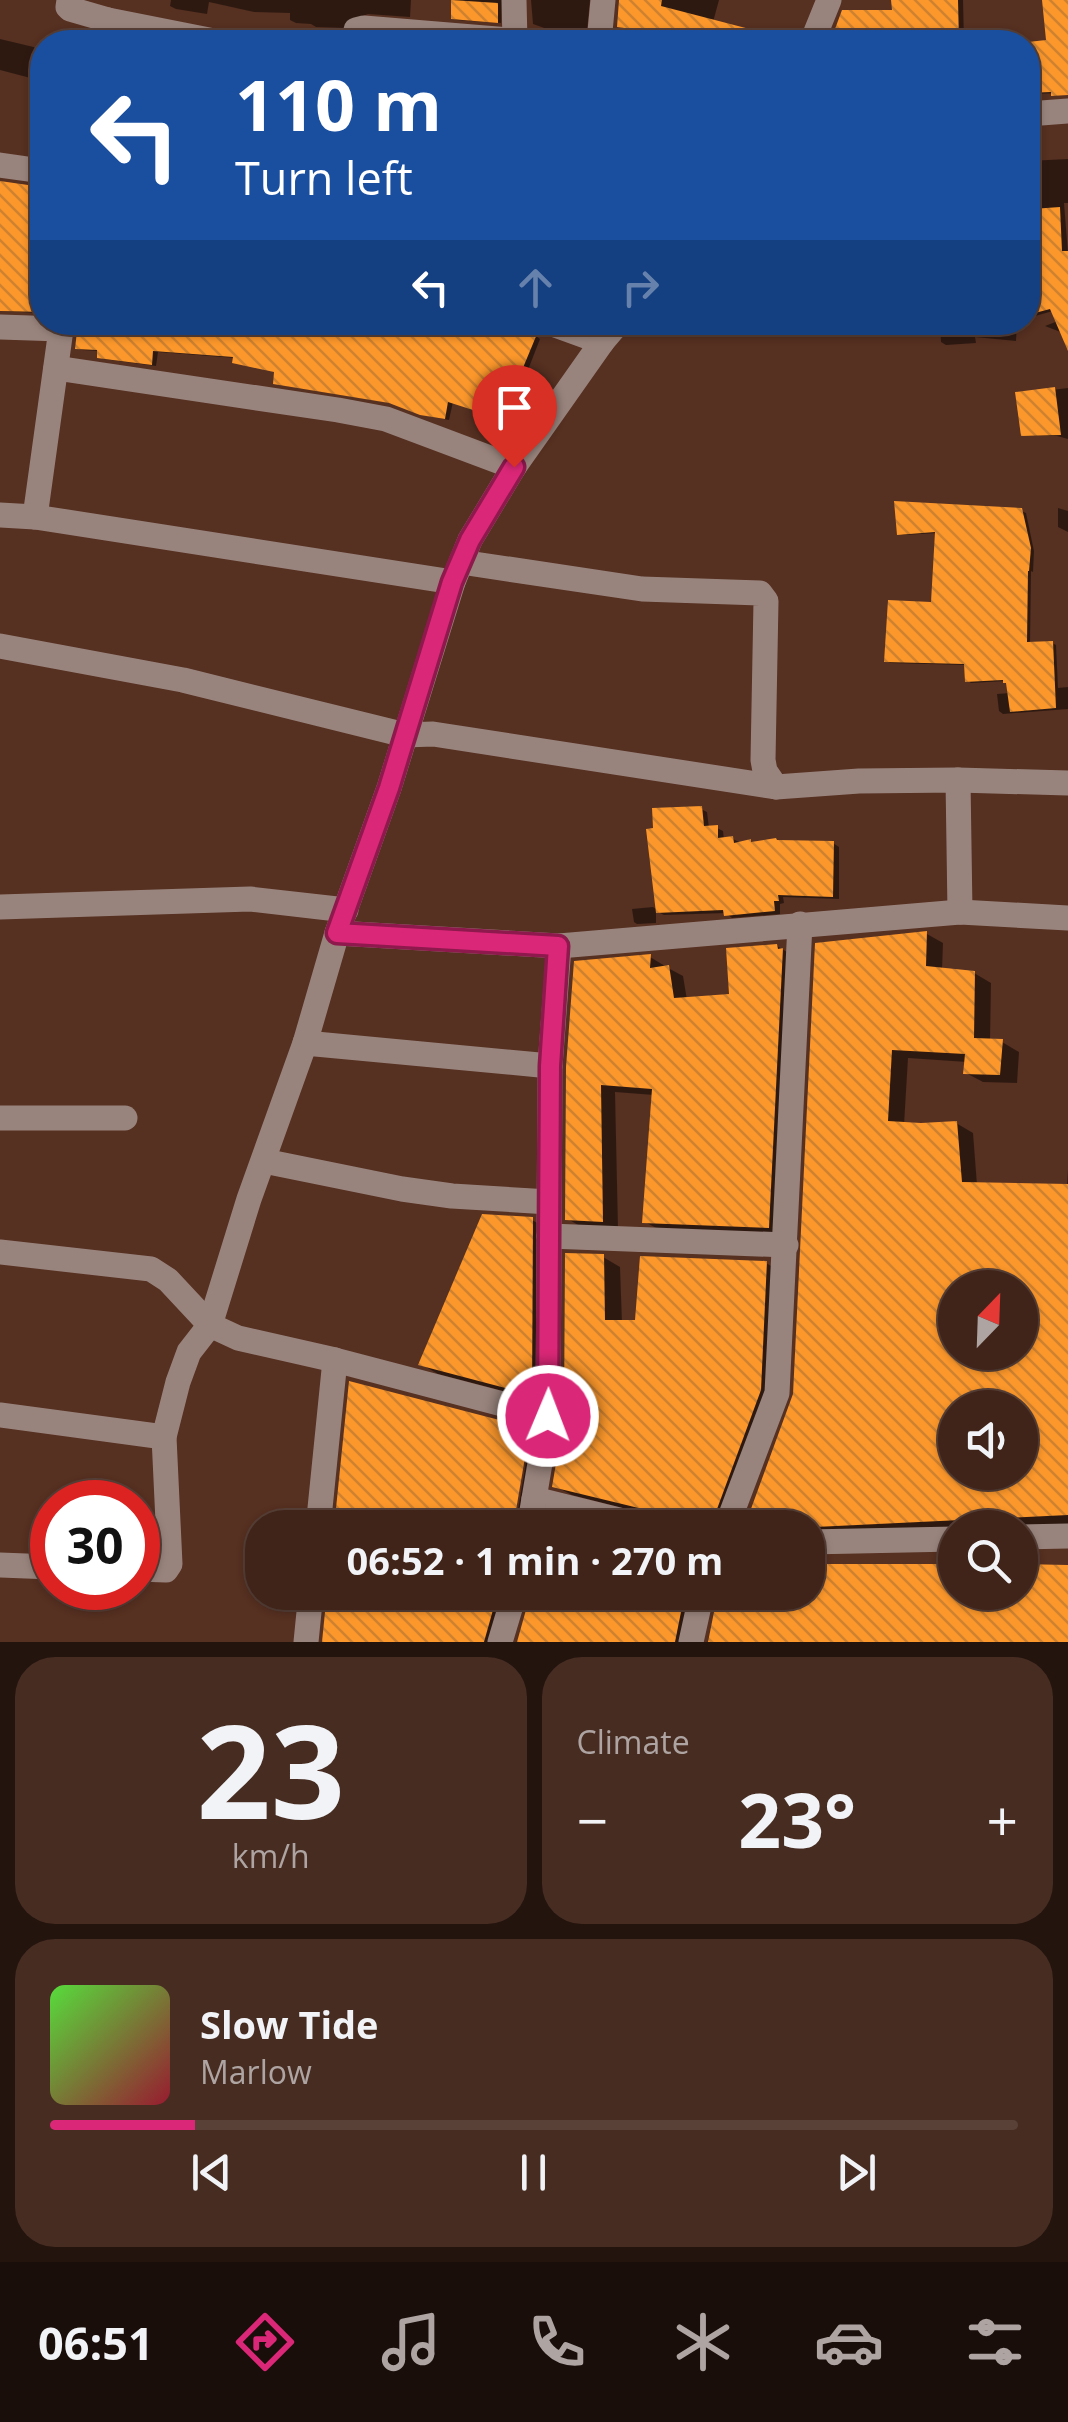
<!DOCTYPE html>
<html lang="en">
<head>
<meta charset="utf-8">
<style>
	body { margin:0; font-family:"Open Sans",sans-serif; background:#472c22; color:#f1f3f6; height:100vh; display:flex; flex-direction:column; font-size:38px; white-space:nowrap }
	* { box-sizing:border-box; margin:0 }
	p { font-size:32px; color:#aea4a2 }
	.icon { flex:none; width:55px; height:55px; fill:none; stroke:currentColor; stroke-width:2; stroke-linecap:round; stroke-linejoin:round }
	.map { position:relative; height:1642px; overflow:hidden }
	.details { display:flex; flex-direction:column; gap:15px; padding:15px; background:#23140e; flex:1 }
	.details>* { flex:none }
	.guide { position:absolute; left:30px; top:30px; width:1010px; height:305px; border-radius:40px; box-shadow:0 2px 8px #0004,0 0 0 2px #594138; background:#1a4fa0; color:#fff; overflow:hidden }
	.needle { width:65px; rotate:23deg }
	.buttons { position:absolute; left:938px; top:1270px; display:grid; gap:20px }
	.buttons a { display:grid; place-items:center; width:100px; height:100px; border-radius:50%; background:#402419; box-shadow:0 2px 8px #0004,0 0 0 2px #594138; font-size:50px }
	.speed { position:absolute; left:30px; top:1480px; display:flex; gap:20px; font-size:50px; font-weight:700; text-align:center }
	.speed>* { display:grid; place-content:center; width:130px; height:130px; border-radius:50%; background:#402419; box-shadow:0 2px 8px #0004,0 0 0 2px #594138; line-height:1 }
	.speed .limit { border:15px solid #d22; background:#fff; color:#111 }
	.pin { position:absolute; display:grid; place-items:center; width:85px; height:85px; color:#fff; margin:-102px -42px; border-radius:50% 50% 50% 0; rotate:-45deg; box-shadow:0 0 10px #0007 }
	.pin .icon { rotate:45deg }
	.me { position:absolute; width:110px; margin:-55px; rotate:1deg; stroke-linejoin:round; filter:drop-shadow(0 0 8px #0008) }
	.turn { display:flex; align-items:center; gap:35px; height:210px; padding:0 40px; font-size:45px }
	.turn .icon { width:130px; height:130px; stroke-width:2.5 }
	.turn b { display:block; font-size:70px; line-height:85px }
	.lanes { display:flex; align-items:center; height:95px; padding:0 40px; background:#0003; justify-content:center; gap:50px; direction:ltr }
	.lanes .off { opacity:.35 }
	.big { font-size:75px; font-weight:700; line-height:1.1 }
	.details .widget { flex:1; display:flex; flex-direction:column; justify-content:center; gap:15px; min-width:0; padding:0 35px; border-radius:40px; background:#472c22 }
	.details .dial { align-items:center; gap:0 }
	.dial b { font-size:130px; line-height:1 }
	.song { display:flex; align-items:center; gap:30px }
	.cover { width:120px; height:120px; border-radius:15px; background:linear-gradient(135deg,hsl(110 70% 55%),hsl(350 70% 35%)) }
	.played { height:10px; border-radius:5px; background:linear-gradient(90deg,#db2777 15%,#594138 15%) }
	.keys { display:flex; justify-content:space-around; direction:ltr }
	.heat { display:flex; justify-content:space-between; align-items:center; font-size:55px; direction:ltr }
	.details .tiles { flex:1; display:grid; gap:15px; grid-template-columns:1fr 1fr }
	.widget:last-child { grid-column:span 2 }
	.trip { position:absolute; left:245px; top:1510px; width:580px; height:100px; border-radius:40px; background:#402419; box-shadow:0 2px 8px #0004,0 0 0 2px #594138; font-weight:700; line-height:100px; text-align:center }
	.tab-bar { display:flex; height:160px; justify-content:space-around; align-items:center; background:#1a0e0a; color:#aea4a2 }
	.tab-bar .icon { width:70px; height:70px }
	.tab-bar .active { color:#db2777 }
	.tab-bar b { font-size:45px; color:#f1f3f6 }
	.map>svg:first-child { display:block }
	.shadow { fill:#0007; fill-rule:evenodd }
	.building { fill:url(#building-back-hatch); fill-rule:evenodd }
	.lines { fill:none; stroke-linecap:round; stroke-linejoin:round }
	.minor { stroke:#99847d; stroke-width:25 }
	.route-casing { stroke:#8e194d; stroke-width:25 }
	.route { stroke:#db2777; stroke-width:18 }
</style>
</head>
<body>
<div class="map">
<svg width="1068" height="1642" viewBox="0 0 1068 1642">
	<defs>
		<pattern id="building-back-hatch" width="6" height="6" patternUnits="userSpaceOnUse" patternTransform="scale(2.5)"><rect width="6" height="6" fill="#fb972b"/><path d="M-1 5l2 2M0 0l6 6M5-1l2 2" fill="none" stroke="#ce8230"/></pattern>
	</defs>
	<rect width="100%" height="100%" fill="#563021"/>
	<g class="shadow">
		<path d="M171,0h240l-1,17 -42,-3 -17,7 -4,7 -31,-1 -5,-3 -15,-1 -6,-3v-7l-36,-1 -45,-10 -2,12 -31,-5 -6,-3z"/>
		<path d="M455,0h47l-1,23 -44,-3 -4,-2z"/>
		<path d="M531,0h59l-4,42h-33l-6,-13 -14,-5z"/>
		<path d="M620,0h99l-6,22 50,15 -2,5h-60l-27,-6 -49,-7 -6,-3z"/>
		<path d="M894,0h69l1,42h-117l-1,-29h48z"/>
		<path d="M1044,0h24v95l-4,-2 -36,1v-50l20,-1z"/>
		<path d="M0,39l42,10v32l-42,-11z"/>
		<path d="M1068,159v44h-4l4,50v92l-5,-12 -18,-7 13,-5 -5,-10 -25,7v-157z"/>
		<path d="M0,184l42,5v124l-42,-2z"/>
		<path d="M940,322h77l-1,19 -41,-4 1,6 -30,2 -5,-3z"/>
		<path d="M536,336l4,3 -14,36 -7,-2 -9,24 -25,-8 -8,22 -24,-9 -4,18 -21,-4 -32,-12 -116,-19 -5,-2 2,-11 -41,-14 -78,-6 -2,14 -52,-7 -5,-3 1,-5 -18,-1 -5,-2z"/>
		<path d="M1068,388v51l-11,-3h-30l-4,-2 -5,-40z"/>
		<path d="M1058,508l10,3v21l-10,-5z"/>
		<path d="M1021,511l5,2 8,38 -1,21 -2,-1 -1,74 22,-2 4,2 2,43 10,-1v22l-65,5 -4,-3 -2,-17 13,-1 -1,-10 -4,-2 -34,2 -4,-3 -1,-15 -76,-2 -4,-2 47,-57 4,-71 -34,2 -4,-2z"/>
		<path d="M701,809l6,3 2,16h8l6,3 1,9 9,-1 6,3h11l4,2 79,-1 6,4v52l-56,-2 1,6 -4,1v10l-48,4 -6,-5 -62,2 -8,-4v12l-19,1 -3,-2 -2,-13 21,-2 5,3z"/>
		<path d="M927,934l16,9 -1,27 32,3 17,10 -1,58 12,1 17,10 -2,31 -34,-1 -17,-9 1,-11 -59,-4 -4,67 52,-2 17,10 4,52 90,1 1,-16v354l-113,4 -147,24 2,10 5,4 140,1v25h65v-25h48v75h-358l98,-50v-64h-62l50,-133 22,-450zM955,1288h65v64h-65zM955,1408h65v64h-65z"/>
		<path d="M777,946l15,9 -9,280 -123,-5 -15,-8 9,-127 -39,-3 3,137 -35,-1 -15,-9 1,-152 81,-110 15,9v2h3l15,8 4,24 44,-3z"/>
		<path d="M532,1220l18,10 -1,173 -111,-29 -17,-10z"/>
		<path d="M603,1257l17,10 2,56h15l129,-60 17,10 -6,127 -48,128h-60l-3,-9 -94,-24 -17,-9z"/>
		<path d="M531,1432l15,8 -15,88h-16z"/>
		<path d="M549,1522l22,6h-24z"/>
		<path d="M329,1592h190l-17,50h-177z"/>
		<path d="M533,1592h173l-13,50h-173z"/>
	</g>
	<g class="building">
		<path d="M451,0l47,3v20l-47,-4z"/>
		<path d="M619,0h43l-1,6 108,28 -1,8h-68l-33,-8 -50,-7z"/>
		<path d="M891,0h67l1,41 -120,1 1,-12 -5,-1 7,-19h50z"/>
		<path d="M1042,0h26v95l-17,1v-4l-23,1v-51l18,-2z"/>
		<path d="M0,181l42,6v125l-42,-1z"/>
		<path d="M1060,207l2,44h6v100l-18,-42 -15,4 -3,-46h2l-2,-58z"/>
		<path d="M78,322h427l32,12 -17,41 -6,-3 -9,25 -25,-9 -7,22 -25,-8 -3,17 -25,-4 -31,-12 -116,-19 1,-12 -42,-9 1,-6 -80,-6 -1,14 -55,-7v-8l-22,-1z"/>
		<path d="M1055,387l6,48 -40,1 -6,-44z"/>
		<path d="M894,501l128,7 9,40 -2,23h-1l-1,71 26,-1 3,67 -46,4 -4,-29h-3v-3l-38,2 -1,-18 -80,-2 4,-62 43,2 4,-70 -38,3z"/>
		<path d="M702,806l2,20 14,-1v13l15,-2 1,7 17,-4v3l25,-4 1,2 57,1 -1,56 -55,-2 1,6h-5l1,10 -51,5 -1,-6 -67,3 -10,-84 7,-1 -1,-20z"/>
		<path d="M927,931l-1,35 49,5 -1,67 29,1 -3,36 -37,-1 2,-20 -73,-4 -4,71 33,2 36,-2 5,61 106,2v331l-274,13h-50l49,-134 22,-451zM955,1288h65v64h-65zM955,1408h65v64h-65z"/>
		<path d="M777,944l1,5 5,-1 -14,280 -127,-5 10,-134 -51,-4 2,137 -38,-2 1,-153 8,-106 77,-7 -1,14 19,-3 5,33 55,-4 -3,-46z"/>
		<path d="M482,1214l51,3 -1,178 -114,-30z"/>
		<path d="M565,1253l39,1 1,66h30l5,-64 127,5 -6,129 -51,138h-43l-4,-11 -8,-5 -103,-25 12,-71z"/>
		<path d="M349,1381l181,47 -17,100h-179z"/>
		<path d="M808,1564h147v28h65v-28l48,1v77h-360l10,-50h90z"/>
		<path d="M327,1592h171l-14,50h-162z"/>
		<path d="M531,1592h154l-10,50h-158z"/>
	</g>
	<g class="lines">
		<g class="minor">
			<path d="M69,0l-1,7 2,2 38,11"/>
			<path d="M514,0l1,41"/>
			<path d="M105,42l3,-22 111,22"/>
			<path d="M354,42l2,-12 8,-2 170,14"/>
			<path d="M599,42l4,-42"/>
			<path d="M812,42l17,-42"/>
			<path d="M1028,114l40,-3"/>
			<path d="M0,165l42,6"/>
			<path d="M547,322l55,20"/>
			<path d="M0,327l61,2"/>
			<path d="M56,368l282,42 48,9 128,48"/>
			<path d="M0,515l35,2 418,65"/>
			<path d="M35,517l27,-195"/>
			<path d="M461,562l181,27 118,4 6,8 -3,159 2,11 11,16"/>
			<path d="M0,646l183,34 222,55 28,-1 343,53 83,-6 99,-1 110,3"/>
			<path d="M958,780l2,132"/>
			<path d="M0,907l250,-8 96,11"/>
			<path d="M337,933l222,13 401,-34 108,6"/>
			<path d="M305,1043l245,23"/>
			<path d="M0,1118h125"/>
			<path d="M264,1161l138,28 50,7 97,6"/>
			<path d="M549,1236l237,9"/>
			<path d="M0,1252l151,17 17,11 42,45 28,13 97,22 213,56"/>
			<path d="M0,1415l164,22"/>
			<path d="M534,1499l117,29"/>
			<path d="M318,1528l17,-168"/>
			<path d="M529,1528l19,-112 2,-350 9,-120"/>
			<path d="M726,1528l51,-135 23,-469"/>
			<path d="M1020,1537l48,-1"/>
			<path d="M808,1542l147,-3"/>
			<path d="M0,1565l52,2"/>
			<path d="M138,1569l28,1 4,-6 -6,-127 14,-55 11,-30 21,-27 39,-126 56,-156 32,-110 52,-145 64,-206 17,-42 44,-73 88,-125 17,-20"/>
			<path d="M306,1642l5,-50"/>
			<path d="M500,1642l15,-50"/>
			<path d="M691,1642l11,-50"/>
		</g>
	</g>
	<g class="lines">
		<defs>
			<path id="route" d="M514,467l-44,73 -18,42 -63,206 -52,145 221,13 -8,120 -2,350"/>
		</defs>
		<use href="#route" class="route-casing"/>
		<use href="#route" class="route"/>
	</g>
</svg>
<div class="buttons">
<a><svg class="needle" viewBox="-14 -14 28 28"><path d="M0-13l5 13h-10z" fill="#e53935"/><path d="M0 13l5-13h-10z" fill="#aea4a2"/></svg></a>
<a><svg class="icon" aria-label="sound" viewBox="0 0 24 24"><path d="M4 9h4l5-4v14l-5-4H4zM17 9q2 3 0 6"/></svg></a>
<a><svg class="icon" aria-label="search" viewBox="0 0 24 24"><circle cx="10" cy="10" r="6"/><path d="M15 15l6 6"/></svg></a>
</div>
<div class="speed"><div class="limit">30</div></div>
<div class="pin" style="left:514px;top:467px;background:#d93025"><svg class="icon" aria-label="arrive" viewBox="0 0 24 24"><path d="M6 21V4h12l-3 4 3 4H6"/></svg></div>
<svg class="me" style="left:548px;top:1416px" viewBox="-20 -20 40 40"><circle r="17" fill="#db2777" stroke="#fff" stroke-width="3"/><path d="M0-11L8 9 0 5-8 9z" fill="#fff"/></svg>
<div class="trip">06:52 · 1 min · 270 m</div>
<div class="guide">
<div class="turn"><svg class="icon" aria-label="left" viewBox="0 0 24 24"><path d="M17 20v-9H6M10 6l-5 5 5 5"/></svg><div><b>110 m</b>Turn left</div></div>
<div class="lanes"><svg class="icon" aria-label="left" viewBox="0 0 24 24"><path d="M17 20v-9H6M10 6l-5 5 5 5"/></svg><svg class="icon off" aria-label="ahead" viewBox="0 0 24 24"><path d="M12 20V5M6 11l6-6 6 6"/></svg><svg class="icon off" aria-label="right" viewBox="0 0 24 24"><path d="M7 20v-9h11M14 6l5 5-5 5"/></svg></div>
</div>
</div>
<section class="details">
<div class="tiles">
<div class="widget dial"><b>23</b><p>km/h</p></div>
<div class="widget"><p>Climate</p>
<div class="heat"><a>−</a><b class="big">23°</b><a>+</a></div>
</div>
<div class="widget">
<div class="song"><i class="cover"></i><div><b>Slow Tide</b><p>Marlow</p></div></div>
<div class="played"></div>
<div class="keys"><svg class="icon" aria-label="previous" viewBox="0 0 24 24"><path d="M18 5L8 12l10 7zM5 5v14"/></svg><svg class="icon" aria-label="pause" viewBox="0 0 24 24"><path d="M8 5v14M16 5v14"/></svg><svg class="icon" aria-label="next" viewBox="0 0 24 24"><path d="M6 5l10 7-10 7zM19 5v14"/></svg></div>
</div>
</div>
</section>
<nav class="tab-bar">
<b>06:51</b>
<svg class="icon active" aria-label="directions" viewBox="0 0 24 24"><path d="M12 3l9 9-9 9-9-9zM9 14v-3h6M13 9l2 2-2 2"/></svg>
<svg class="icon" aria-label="music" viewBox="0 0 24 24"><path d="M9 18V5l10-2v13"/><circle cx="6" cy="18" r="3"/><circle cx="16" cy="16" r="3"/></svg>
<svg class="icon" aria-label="phone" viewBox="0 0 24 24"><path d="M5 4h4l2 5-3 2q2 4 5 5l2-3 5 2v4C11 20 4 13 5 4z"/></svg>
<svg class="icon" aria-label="climate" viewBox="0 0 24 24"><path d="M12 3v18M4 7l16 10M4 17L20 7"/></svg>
<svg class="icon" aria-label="car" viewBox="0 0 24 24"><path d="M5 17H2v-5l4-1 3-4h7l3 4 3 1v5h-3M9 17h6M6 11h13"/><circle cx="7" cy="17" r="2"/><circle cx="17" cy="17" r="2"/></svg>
<svg class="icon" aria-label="filters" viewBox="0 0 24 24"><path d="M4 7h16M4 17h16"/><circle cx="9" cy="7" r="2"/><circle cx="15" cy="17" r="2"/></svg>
</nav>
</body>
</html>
